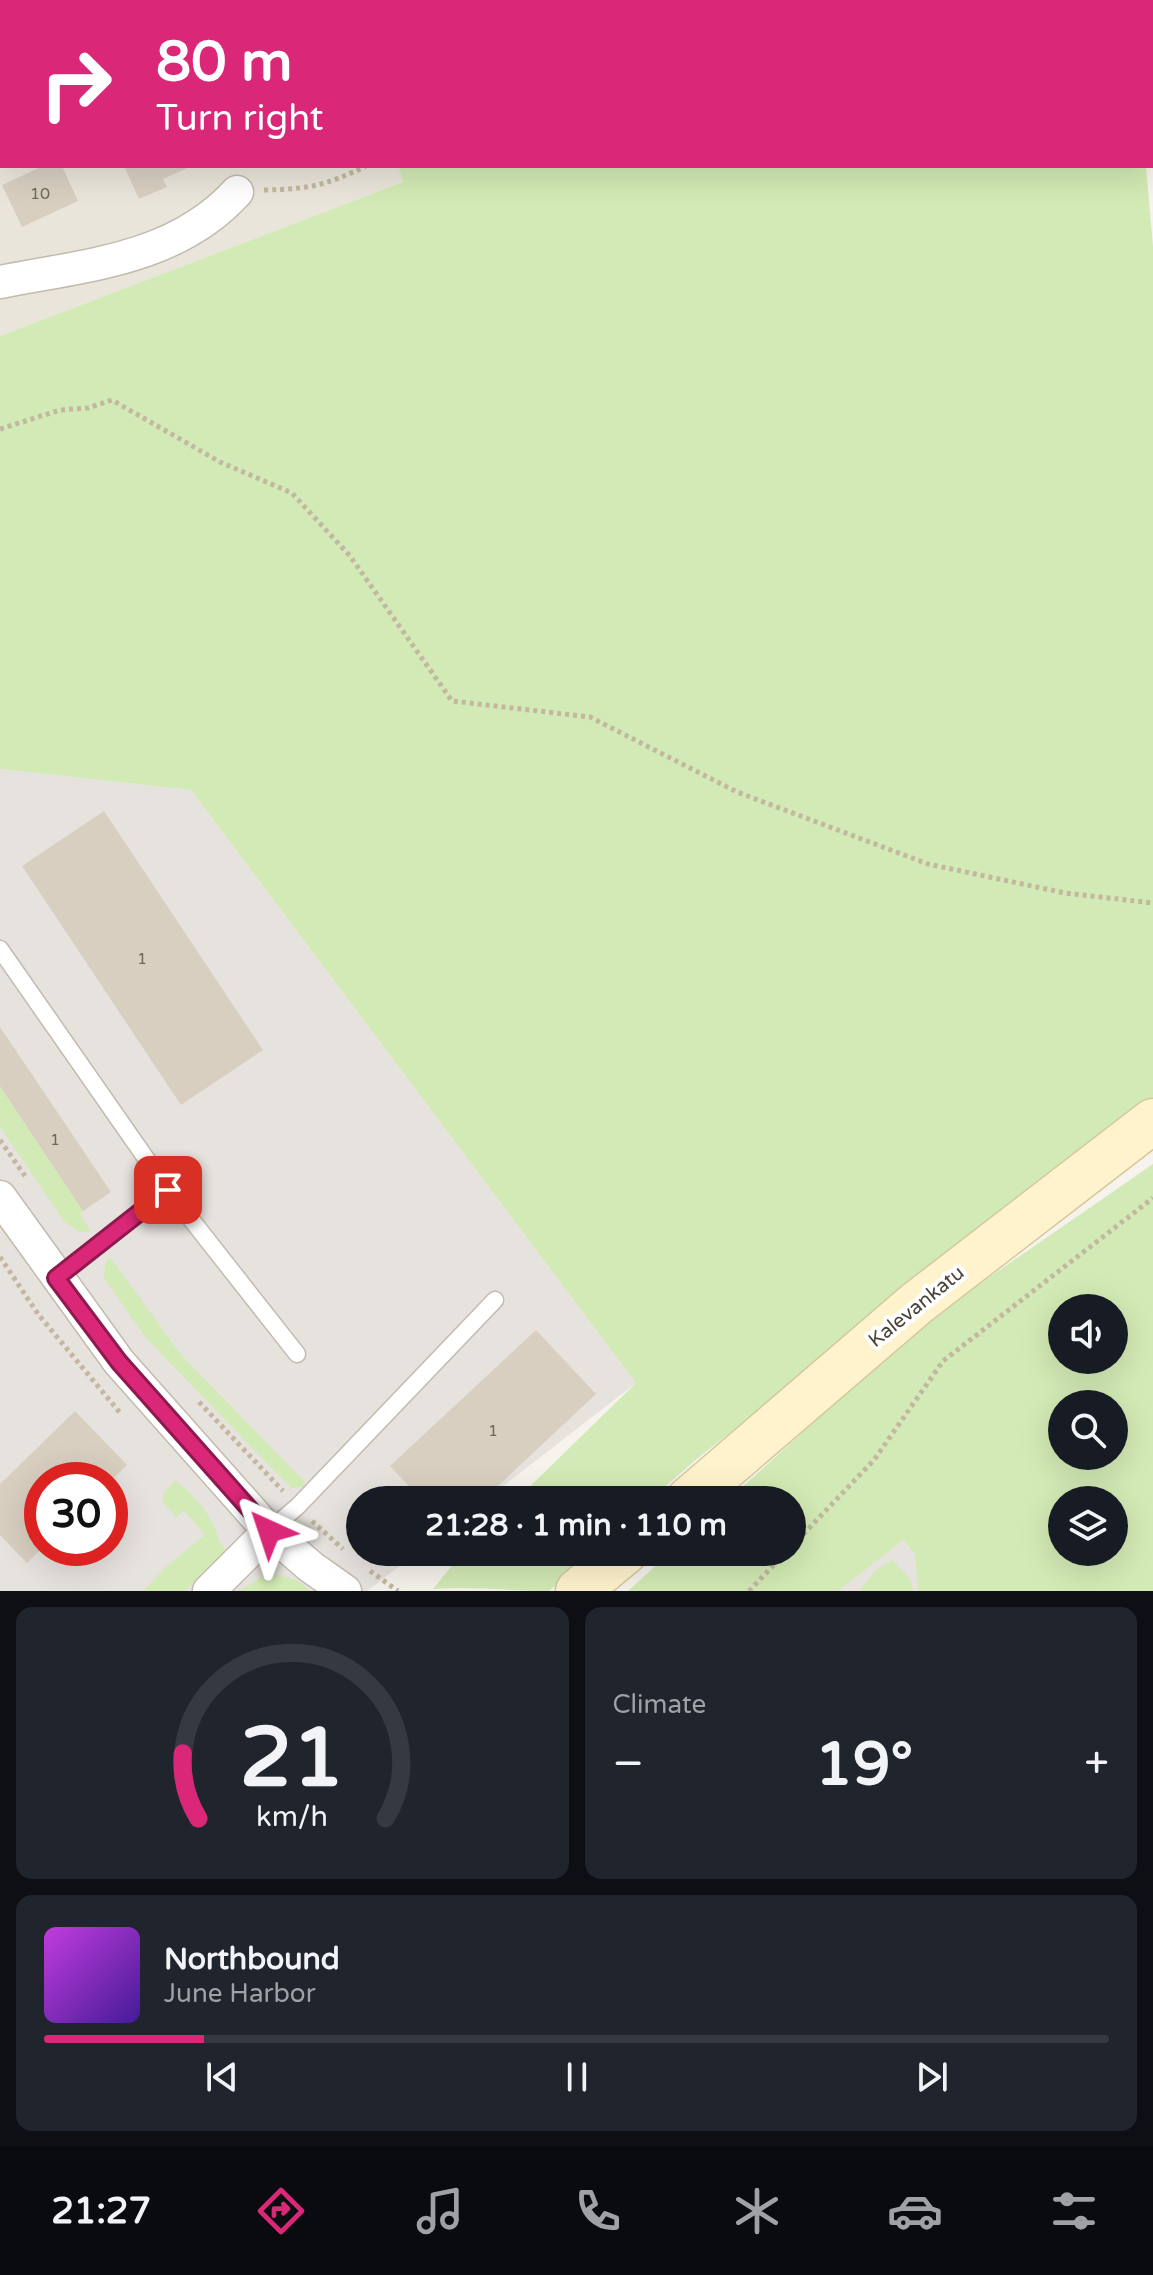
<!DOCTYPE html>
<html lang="en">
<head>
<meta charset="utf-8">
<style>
	body { margin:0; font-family:"Varela Round",sans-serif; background:#20242c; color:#f1f3f6; height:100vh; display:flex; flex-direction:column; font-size:30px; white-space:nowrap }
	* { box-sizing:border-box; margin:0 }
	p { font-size:26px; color:#9ea1a6 }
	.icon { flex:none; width:44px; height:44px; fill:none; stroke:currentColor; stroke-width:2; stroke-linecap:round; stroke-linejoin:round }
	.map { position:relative; height:1591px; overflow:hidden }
	.details { display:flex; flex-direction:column; gap:16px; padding:16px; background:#0d0f14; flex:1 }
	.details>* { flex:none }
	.guide { position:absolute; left:0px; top:0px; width:1154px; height:168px; box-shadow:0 8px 32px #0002; background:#db2777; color:#fff; overflow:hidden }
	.controls { position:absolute; left:1048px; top:1294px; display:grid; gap:16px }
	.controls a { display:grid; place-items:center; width:80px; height:80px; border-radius:50%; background:#171b24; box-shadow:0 8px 32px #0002; font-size:40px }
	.speed { position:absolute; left:24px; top:1462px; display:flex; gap:16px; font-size:40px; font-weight:700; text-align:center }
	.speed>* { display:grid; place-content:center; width:104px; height:104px; border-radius:50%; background:#171b24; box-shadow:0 8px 32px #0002; line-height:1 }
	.speed .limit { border:12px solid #d22; background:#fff; color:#111 }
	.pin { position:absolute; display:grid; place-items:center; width:68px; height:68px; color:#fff; margin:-34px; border-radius:16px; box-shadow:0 4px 12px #0006 }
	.me { position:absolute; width:88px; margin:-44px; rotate:318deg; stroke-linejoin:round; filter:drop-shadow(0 0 6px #0008) }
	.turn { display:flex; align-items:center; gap:28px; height:168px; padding:0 24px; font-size:36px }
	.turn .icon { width:104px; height:104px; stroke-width:2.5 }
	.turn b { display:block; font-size:56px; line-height:68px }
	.big { font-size:60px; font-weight:700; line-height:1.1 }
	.details .card { flex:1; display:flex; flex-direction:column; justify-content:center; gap:12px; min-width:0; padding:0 28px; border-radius:16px; background:#20242c }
	.details .dial { align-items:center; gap:0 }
	.dial svg { height:208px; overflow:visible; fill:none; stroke:#363941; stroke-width:7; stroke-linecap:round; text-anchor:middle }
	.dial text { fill:#f1f3f6; stroke:none }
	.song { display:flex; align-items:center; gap:24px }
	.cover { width:96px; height:96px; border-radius:12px; background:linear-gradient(135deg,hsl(290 70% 55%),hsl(260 70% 35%)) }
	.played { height:8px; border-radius:4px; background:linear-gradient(90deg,#db2777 15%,#363941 15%) }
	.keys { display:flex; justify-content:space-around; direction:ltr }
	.heat { display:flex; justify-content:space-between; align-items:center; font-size:44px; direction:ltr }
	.details .tiles { flex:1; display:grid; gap:16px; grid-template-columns:1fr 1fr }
	.card:last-child { grid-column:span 2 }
	.trip { position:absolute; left:346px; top:1486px; width:460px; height:80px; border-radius:40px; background:#171b24; box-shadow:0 8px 32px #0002; font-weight:700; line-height:80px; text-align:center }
	.menu { display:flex; height:128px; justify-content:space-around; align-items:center; background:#090b0e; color:#9ea1a6 }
	.menu .icon { width:56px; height:56px }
	.menu .selected { color:#db2777 }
	.menu b { font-size:36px; color:#f1f3f6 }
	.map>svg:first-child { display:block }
	.residential { fill:#eae5da }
	.industrial { fill:#e6e2dd; fill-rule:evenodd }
	.green { fill:#d2eab5; fill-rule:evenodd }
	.building { fill:#d8cfc1 }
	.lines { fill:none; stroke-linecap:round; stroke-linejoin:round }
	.service-casing { stroke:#c2bbae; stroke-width:19 }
	.minor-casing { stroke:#c2bbae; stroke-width:35 }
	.secondary-casing { stroke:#d6c79b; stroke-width:47 }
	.path { stroke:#c4b79f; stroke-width:5; stroke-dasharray:4 4; stroke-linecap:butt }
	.service { stroke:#fff; stroke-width:16 }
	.minor { stroke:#fff; stroke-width:32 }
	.secondary { stroke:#fff3cd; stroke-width:44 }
	.route-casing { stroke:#8e194d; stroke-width:20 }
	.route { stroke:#db2777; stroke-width:14 }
	.labels { text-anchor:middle; stroke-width:8; stroke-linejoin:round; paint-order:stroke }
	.number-label { font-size:16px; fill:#6e675b }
	.street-label { font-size:20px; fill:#4b4439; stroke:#fff }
</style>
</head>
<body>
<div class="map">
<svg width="1153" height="1591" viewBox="0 0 1153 1591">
	<rect width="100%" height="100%" fill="#f6f3ec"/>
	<path class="residential" d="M0,44l2,122h396l5,16 -403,154z"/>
	<g class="industrial">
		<path d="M0,769l191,21 445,593 -151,117h-125v52h58l-51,39h-367zM42,1480h68v68h-68z"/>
		<path d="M875,1507l71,84h-142z"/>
	</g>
	<g class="green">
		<path d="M348,0h805v11l-1,-9z"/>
		<path d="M398,166h748l7,81v854l-454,356 -49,43h-134l120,-117 -445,-593 -191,-21v-433l403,-154z"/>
		<path d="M0,1086l83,125 -3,3 11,18h-12l-14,-10 -65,-95z"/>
		<path d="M1153,1164v427h-235l-3,-37 -12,-14 -65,51h-210l43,-39h121v-52h-64l195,-177zM1062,1308h52v52h-52zM1062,1404h52v52h-52zM1062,1500h52v52h-52z"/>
		<path d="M110,1257l72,99 123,126 -2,5 -12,1 -145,-150 -42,-60 1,-14z"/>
		<path d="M175,1480c15,12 32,29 39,47 4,9 5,16 12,24l-41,40h-42l25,-26 37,-30 -21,-25 -8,7 -13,-15v-8z"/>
		<path d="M463,1552h130l-44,39c-39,0 -77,-5 -116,-2z"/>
		<path d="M892,1560l18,19 3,12h-54l18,-22z"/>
		<path d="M268,1573l29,7 13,11h-71z"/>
	</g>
	<g class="building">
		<path d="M43,166h19l16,35 -56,26 -20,-42z"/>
		<path d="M124,166h68l-29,13 4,8 -28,12z"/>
		<path d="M104,811l159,239 -82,55 -159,-239z"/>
		<path d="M0,1027l111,165 -28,19 -83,-125z"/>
		<path d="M536,1330l60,64 -113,106h-61l-32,-34z"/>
		<path d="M75,1411l52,54 -17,17 -68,-2v68l-15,15 -27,-28v-51z"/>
	</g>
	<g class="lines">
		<defs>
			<g id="service">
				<path d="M0,949l168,241 129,164"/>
				<path d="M56,1278l112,-88"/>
				<path d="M269,1531l29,-25 197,-206"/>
			</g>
			<g id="minor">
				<path d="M0,282c85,-17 175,-22 237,-90"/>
				<path d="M0,1197l119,165 150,169 42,36 34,24"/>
				<path d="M209,1591l60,-60"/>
			</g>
			<g id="secondary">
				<path d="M688,1500l229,-197 236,-182"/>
				<path d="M578,1591l47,-39"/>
			</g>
		</defs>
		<use href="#service" class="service-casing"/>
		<use href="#minor" class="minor-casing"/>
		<use href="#secondary" class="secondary-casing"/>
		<g class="path">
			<path d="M699,2l4,-2"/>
			<path d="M264,190c44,-1 61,-4 102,-24"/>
			<path d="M0,429l60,-19 28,-2 24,-8 108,62 72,31 58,63 102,145 138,16 147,75 191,72 137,29 88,10"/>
			<path d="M0,1140l25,36"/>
			<path d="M0,1257l38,57 83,100"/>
			<path d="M199,1402l84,89"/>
			<path d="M312,1521l31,28"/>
			<path d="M792,1546l82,-86 69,-99 210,-163"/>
			<path d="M370,1571l28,20"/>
			<path d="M749,1591l37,-39"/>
		</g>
		<use href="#service" class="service"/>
		<use href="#minor" class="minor"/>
		<use href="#secondary" class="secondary"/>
	</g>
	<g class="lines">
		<defs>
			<path id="route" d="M168,1190l-112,88 63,84 150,169"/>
		</defs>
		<use href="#route" class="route-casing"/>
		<use href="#route" class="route"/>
	</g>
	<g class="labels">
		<g class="number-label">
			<text x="40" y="199">10</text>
			<text x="142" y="964">1</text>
			<text x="55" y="1145">1</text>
			<text x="493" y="1436">1</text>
		</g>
		<g class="street-label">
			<text transform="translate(916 1306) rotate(-39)" y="7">Kalevankatu</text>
		</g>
	</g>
</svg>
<div class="controls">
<a><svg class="icon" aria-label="sound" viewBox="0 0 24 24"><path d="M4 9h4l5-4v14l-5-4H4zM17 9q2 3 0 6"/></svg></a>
<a><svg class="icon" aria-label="search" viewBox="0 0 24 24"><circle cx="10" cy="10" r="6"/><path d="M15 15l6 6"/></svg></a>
<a><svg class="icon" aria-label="layers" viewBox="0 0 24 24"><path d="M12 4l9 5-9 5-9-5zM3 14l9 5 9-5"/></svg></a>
</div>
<div class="speed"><div class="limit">30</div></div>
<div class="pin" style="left:168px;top:1190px;background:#d93025"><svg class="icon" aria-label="arrive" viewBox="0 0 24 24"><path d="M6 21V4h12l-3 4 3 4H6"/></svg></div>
<svg class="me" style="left:269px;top:1531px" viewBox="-20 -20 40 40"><path d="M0-17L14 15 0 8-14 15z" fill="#db2777" stroke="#fff" stroke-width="4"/></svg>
<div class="trip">21:28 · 1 min · 110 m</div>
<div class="guide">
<div class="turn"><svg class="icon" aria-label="right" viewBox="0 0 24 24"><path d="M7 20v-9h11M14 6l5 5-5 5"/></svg><div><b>80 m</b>Turn right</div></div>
</div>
</div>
<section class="details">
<div class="tiles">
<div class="card dial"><svg viewBox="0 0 100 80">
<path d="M14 69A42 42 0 1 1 86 69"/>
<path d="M14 69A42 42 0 0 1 8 44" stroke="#db2777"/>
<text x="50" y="56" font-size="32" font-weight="700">21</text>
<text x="50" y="72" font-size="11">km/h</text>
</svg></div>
<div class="card"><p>Climate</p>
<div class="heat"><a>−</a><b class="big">19°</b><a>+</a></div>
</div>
<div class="card">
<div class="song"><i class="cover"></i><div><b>Northbound</b><p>June Harbor</p></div></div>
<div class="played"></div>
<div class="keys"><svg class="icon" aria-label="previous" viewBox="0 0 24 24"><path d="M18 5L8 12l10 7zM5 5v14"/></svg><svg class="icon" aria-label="pause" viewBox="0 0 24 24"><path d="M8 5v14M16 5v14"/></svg><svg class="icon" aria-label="next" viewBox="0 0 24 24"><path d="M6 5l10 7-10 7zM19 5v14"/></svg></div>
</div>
</div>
</section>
<nav class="menu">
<b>21:27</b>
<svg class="icon selected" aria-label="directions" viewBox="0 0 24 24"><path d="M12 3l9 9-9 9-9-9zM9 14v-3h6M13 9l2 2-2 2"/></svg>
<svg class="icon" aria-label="music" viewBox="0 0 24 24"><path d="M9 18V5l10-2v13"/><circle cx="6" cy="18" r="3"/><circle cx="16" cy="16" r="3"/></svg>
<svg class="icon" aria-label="phone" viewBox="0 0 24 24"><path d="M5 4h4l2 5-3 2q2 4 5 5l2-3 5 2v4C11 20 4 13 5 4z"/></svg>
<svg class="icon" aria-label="climate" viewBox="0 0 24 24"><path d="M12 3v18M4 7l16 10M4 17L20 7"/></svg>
<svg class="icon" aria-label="car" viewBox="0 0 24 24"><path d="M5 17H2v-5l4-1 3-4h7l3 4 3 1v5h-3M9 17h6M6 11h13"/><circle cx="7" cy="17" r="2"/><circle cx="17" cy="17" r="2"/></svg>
<svg class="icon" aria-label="filters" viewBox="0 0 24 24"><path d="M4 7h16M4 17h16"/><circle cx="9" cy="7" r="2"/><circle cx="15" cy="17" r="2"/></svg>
</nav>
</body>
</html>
